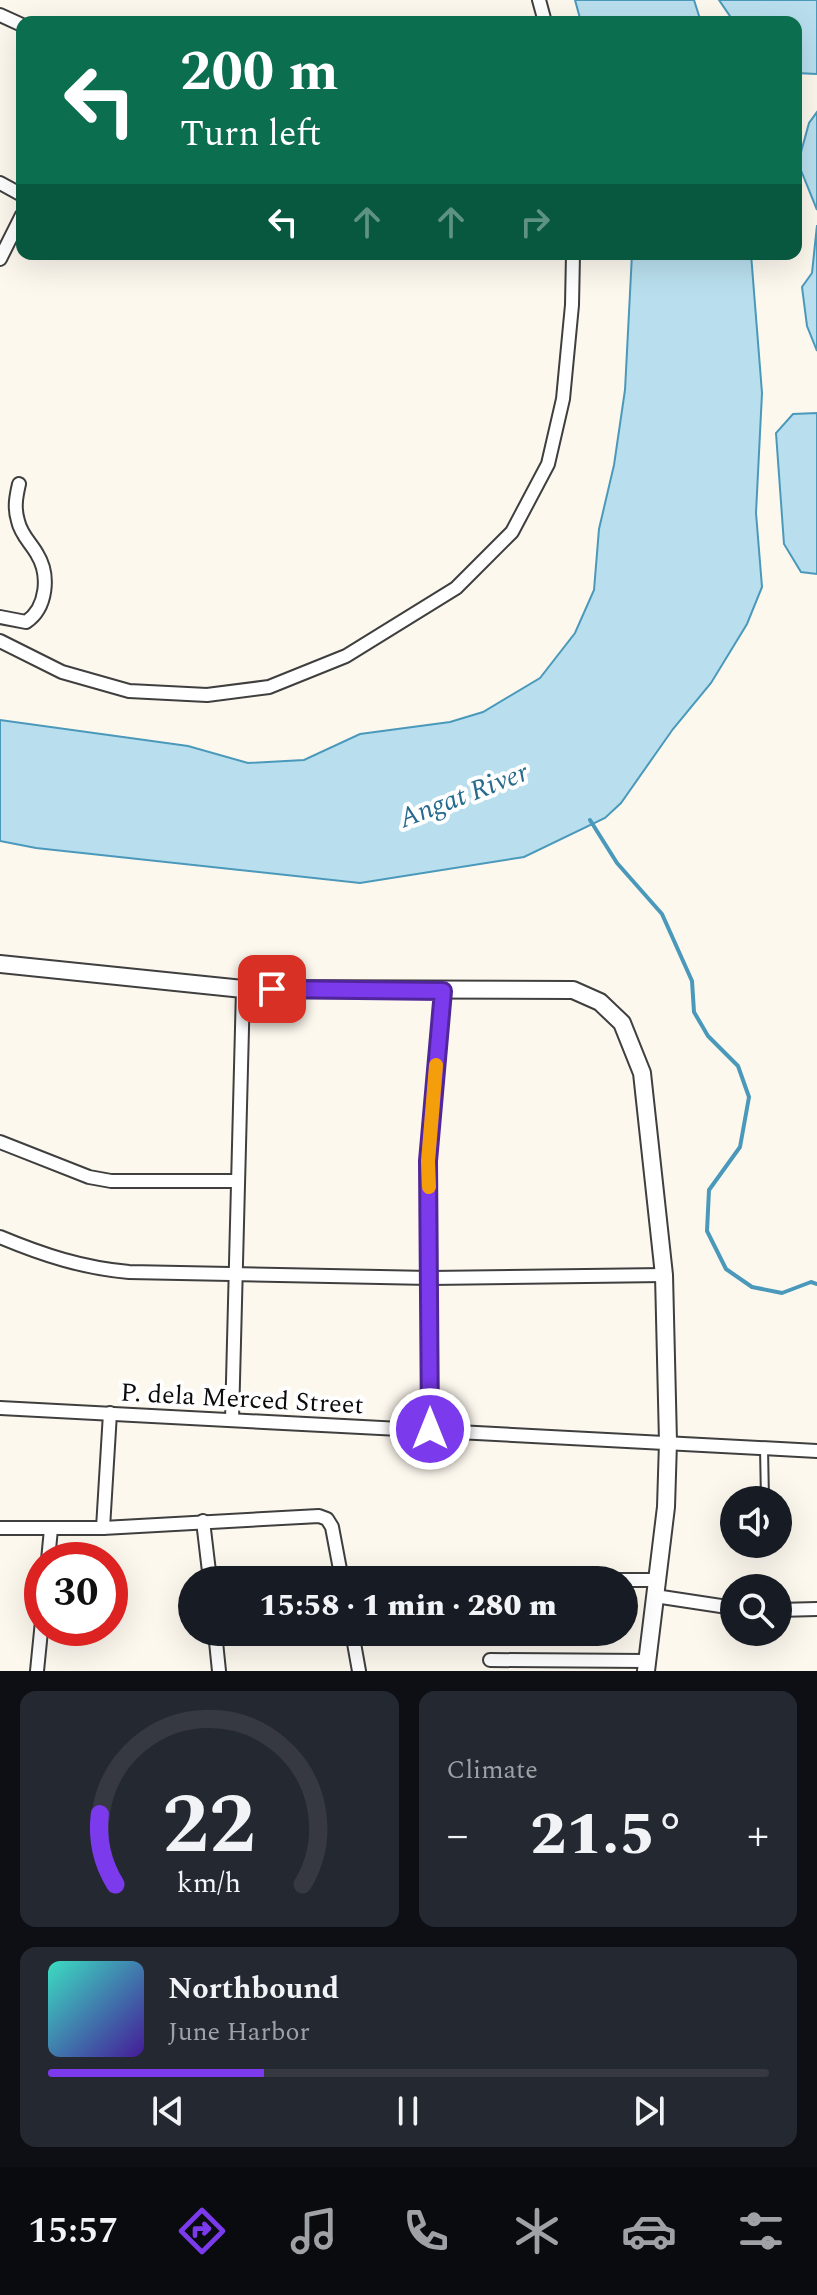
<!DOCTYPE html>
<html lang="en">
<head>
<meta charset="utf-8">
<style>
	body { margin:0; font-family:Spectral,serif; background:#242831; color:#f1f3f6; height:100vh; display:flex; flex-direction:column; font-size:30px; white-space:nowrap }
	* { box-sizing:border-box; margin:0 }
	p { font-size:26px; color:#9ea1a6 }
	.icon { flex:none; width:44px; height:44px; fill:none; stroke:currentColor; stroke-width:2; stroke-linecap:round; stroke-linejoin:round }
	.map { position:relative; height:1671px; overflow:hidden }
	.sheet { display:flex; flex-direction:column; gap:20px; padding:20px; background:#0d0f14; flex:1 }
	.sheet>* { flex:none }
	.guide { position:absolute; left:16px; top:16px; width:786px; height:244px; border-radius:16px; box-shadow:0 8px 32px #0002; background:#0b6e4f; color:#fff; overflow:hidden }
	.controls { position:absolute; left:720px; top:1486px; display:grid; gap:16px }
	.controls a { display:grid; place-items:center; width:72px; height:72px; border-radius:50%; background:#171b24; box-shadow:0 8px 32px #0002; font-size:40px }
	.speed { position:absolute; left:24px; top:1542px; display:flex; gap:16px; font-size:40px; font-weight:700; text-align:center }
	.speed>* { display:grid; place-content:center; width:104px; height:104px; border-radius:50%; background:#171b24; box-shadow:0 8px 32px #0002; line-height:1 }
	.speed .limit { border:12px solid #d22; background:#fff; color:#111 }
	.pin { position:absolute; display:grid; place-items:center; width:68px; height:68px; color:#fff; margin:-34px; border-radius:16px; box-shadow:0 4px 12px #0006 }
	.me { position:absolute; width:88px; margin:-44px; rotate:0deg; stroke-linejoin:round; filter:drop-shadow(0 0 6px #0008) }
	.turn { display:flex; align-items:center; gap:28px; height:168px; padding:0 32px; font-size:36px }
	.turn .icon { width:104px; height:104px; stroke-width:2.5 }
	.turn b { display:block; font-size:56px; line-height:68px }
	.lanes { display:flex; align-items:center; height:76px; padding:0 32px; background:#0003; justify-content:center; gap:40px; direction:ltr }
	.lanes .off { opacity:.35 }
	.big { font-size:60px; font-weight:800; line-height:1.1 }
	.sheet .card { flex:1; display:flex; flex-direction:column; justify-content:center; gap:12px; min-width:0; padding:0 28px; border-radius:16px; background:#242831 }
	.sheet .dial { align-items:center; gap:0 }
	.dial svg { height:208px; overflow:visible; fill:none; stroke:#363941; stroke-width:7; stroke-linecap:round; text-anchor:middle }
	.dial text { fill:#f1f3f6; stroke:none }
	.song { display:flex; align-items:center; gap:24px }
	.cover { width:96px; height:96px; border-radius:12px; background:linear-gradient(135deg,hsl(170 70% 55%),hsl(260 70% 35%)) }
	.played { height:8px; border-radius:4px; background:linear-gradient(90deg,#7c3aed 30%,#363941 30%) }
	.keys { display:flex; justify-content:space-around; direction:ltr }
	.heat { display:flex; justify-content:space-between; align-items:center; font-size:44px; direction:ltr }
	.sheet .tiles { flex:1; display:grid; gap:20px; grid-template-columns:1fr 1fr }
	.card:last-child { grid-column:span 2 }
	.trip { position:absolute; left:178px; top:1566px; width:460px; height:80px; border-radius:40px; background:#171b24; box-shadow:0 8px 32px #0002; font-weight:800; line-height:80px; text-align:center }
	.menu { display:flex; height:128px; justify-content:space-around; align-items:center; background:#090b0e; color:#9ea1a6 }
	.menu .icon { width:56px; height:56px }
	.menu .selected { color:#7c3aed }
	.menu b { font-size:36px; color:#f1f3f6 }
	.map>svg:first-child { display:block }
	.water { fill:#b9dfee; stroke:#4a99bb; stroke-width:2 }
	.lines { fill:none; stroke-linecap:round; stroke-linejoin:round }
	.stream { stroke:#4a99bb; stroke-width:4 }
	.service-casing { stroke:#3f3f3f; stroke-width:10 }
	.minor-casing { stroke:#3f3f3f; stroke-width:16 }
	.tertiary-casing { stroke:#3f3f3f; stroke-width:20 }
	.service { stroke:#fff; stroke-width:6 }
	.minor { stroke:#fff; stroke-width:12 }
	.tertiary { stroke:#fff; stroke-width:16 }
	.route-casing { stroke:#51269a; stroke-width:20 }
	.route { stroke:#7c3aed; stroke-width:14 }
	.slow { stroke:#f59e0b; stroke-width:14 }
	.labels { text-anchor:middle; stroke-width:8; stroke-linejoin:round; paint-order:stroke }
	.street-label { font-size:26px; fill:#0c0c0c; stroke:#fff }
	.water-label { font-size:28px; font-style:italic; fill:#266a8d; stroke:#fff }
</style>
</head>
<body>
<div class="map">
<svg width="817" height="1671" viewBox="0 0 817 1671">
	<rect width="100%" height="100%" fill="#fdf8ee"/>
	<g class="water">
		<path d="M575,0h119l7,22h-120z"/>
		<path d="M719,0h98v74l-21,-1v-51h-62z"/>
		<path d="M817,112v98l-19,-47 11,-40z"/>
		<path d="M817,225v126l-10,-25 -5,-39 10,-14z"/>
		<path d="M632,254h119l11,139 -6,120 6,74 -15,37 -36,59 -38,46 -52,74 -16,15 -81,39 -164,26 -324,-35 -36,-7v-121l188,26 60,17 56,-3 56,-26 90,-12 33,-10 57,-34 35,-45 19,-43 5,-61 15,-64 11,-75z"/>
		<path d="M817,413v161l-16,-2 -17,-28 -8,-111 17,-19z"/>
	</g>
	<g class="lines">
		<path class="stream" d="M590,820l27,43 45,51 30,67 2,31 14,24 30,30 11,31 -9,50 -31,43 -2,41 19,38 26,18 30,6 29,-11 6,2"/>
		<defs>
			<path id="service" d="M764,1448l1,52"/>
			<g id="minor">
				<path d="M539,0l6,22"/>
				<path d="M0,15l22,10"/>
				<path d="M0,183l22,12"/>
				<path d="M0,259l22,-44"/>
				<path d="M0,617l26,5c21,-14 24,-47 11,-68 -6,-11 -16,-19 -19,-33 -4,-13 -2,-24 1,-37"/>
				<path d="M0,641l62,31 67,19 78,4 62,-8 77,-31 110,-68 56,-56 36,-68 15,-65 9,-94 1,-51"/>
				<path d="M0,1142l89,35 22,4h126"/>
				<path d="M0,1237c43,18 83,31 129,35l301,6 234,-3"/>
				<path d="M0,1408l817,43"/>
				<path d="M232,1420l11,-431"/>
				<path d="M430,1429l-2,-268 15,-170"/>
				<path d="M203,1521l7,59"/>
				<path d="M0,1528h103l216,-12 8,3 5,8 10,53"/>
				<path d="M103,1528l7,-115"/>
				<path d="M48,1560l3,-31"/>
				<path d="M610,1580h47"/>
				<path d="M655,1596l79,12"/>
				<path d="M778,1610l39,-1"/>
				<path d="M215,1632l4,39"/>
				<path d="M352,1632l7,39"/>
				<path d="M490,1660l157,1"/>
				<path d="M37,1671l5,-50"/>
			</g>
			<path id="tertiary" d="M0,964l243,25 330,1 27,12 22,21 20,50 22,202 4,167 -2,65 -20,164"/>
		</defs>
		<use href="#service" class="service-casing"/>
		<use href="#minor" class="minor-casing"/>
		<use href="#tertiary" class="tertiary-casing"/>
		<use href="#service" class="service"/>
		<use href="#minor" class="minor"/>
		<use href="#tertiary" class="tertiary"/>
	</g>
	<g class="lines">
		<defs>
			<path id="route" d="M272,989l171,2 -15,170 2,268"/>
		</defs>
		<use href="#route" class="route-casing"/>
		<use href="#route" class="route"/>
		<path class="slow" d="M429,1187l-1,-26 8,-96"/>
	</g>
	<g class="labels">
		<g class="street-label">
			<text transform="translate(242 1398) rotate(3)" y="9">P. dela Merced Street</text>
		</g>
		<g class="water-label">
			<text transform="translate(463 794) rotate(-21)" y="10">Angat River</text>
		</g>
	</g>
</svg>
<div class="controls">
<a><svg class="icon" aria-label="sound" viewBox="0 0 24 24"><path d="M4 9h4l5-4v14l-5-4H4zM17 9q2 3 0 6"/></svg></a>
<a><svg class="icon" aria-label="search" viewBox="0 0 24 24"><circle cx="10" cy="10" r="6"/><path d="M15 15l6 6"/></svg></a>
</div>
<div class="speed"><div class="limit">30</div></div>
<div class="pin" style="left:272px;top:989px;background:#d93025"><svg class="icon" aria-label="arrive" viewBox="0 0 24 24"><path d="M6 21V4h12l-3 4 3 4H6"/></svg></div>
<svg class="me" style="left:430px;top:1429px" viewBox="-20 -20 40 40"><circle r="17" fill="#7c3aed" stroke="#fff" stroke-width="3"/><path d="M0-11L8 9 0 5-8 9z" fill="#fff"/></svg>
<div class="trip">15:58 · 1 min · 280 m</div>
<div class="guide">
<div class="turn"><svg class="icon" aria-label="left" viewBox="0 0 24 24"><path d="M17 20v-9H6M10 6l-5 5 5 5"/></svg><div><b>200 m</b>Turn left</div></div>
<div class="lanes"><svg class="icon" aria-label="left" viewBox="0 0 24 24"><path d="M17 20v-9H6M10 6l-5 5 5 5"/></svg><svg class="icon off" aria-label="ahead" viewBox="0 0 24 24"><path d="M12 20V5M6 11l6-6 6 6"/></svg><svg class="icon off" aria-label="ahead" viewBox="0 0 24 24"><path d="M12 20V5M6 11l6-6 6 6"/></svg><svg class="icon off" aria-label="right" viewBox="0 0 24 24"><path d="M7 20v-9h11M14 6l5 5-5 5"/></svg></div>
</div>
</div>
<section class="sheet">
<div class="tiles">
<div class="card dial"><svg viewBox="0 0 100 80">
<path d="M14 69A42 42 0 1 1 86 69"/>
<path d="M14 69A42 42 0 0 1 8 42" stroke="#7c3aed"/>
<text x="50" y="56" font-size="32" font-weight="700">22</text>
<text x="50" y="72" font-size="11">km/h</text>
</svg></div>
<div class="card"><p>Climate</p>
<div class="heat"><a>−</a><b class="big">21.5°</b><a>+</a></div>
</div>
<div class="card">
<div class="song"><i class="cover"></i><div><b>Northbound</b><p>June Harbor</p></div></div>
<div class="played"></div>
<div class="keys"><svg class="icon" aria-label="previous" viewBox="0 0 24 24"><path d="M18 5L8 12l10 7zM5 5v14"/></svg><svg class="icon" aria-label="pause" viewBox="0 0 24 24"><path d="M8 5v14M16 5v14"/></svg><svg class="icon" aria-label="next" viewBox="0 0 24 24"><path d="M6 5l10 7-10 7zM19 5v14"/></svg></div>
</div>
</div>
</section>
<nav class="menu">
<b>15:57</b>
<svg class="icon selected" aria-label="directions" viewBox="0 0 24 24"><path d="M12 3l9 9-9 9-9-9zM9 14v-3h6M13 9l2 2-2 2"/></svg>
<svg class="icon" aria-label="music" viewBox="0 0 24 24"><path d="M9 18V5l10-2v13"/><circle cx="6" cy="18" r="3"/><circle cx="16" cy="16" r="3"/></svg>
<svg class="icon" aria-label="phone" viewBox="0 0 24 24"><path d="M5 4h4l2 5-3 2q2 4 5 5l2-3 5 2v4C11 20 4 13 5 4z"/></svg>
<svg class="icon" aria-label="climate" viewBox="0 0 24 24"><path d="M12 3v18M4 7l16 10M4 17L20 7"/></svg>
<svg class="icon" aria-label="car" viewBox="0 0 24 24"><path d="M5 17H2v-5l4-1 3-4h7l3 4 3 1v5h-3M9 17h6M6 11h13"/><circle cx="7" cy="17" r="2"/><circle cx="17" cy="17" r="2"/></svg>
<svg class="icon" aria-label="filters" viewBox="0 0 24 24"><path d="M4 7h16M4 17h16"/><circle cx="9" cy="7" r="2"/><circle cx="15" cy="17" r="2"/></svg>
</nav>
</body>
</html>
